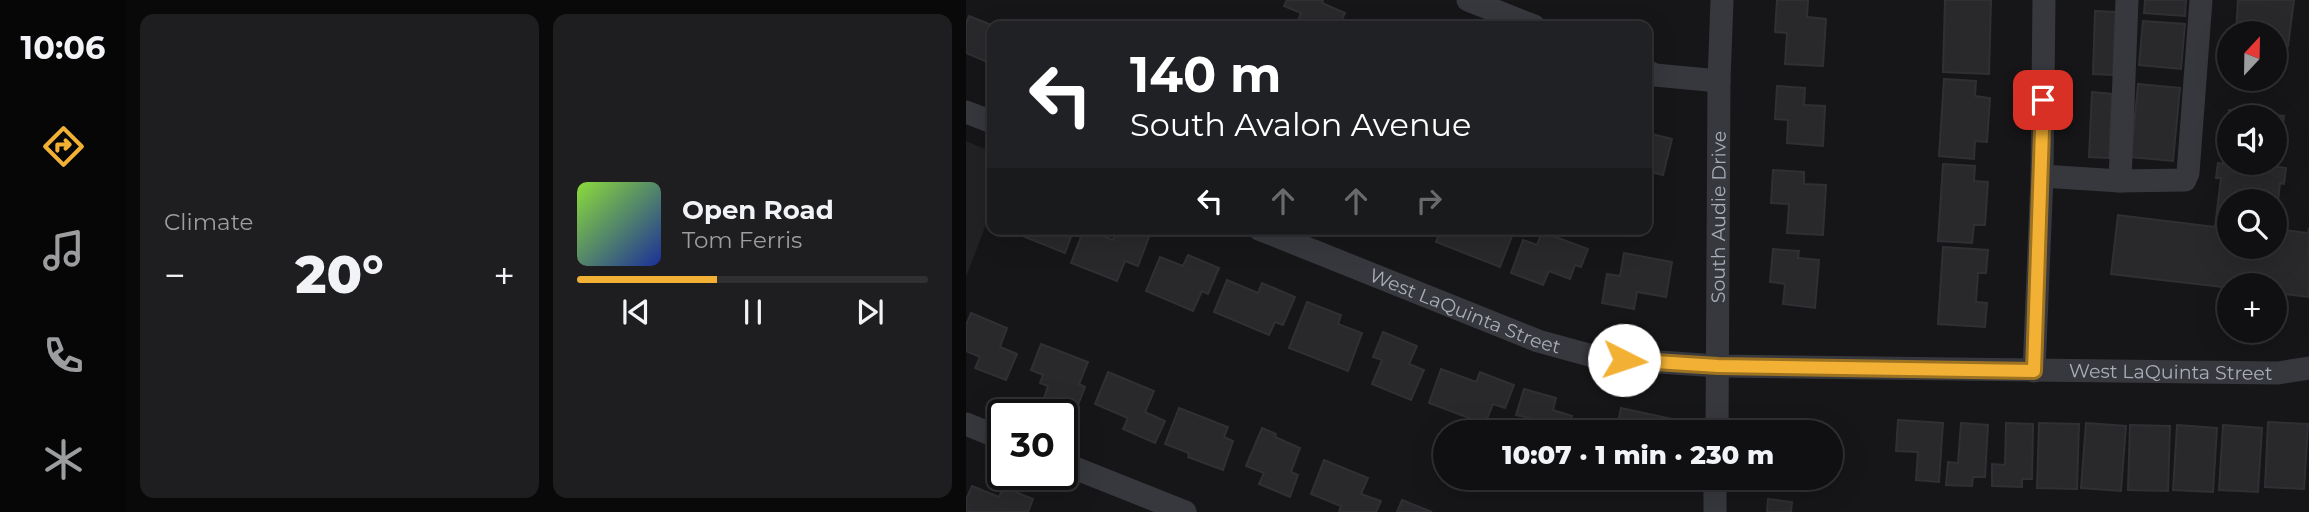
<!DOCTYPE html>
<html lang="en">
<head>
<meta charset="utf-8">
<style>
	body { margin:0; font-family:Montserrat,sans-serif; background:#1e1e20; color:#f1f3f6; height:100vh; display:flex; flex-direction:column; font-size:26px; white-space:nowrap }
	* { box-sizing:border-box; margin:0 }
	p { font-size:23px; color:#9c9d9f }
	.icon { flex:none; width:38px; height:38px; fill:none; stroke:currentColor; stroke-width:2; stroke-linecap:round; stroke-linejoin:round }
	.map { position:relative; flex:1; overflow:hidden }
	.drawer { display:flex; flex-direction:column; gap:14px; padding:14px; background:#09090a; width:840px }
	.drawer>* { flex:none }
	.hud { position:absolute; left:21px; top:21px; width:665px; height:214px; border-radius:14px; box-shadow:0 7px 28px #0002,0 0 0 2px #303032; background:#202124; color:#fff; overflow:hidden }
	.needle { width:46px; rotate:22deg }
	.tools { position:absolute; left:1251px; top:21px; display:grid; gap:14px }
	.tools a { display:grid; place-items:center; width:70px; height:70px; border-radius:50%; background:#101012; box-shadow:0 7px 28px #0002,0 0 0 2px #303032; font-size:35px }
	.speed { position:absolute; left:21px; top:399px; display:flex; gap:14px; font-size:35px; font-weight:700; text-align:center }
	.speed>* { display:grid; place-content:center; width:91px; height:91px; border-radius:50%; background:#101012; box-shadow:0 7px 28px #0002,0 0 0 2px #303032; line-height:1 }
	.speed .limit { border:4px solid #111; border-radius:10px; background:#fff; color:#111 }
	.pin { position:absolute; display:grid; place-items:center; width:60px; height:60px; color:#fff; margin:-30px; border-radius:14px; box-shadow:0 4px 10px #0006 }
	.me { position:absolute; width:77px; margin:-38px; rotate:94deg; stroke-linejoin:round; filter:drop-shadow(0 0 5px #0008) }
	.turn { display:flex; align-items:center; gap:24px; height:147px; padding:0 28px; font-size:32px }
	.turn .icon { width:91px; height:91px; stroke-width:2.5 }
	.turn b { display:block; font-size:49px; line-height:60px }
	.lanes { display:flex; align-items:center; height:66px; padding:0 28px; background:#0003; justify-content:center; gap:35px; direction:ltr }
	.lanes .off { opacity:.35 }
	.big { font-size:52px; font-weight:800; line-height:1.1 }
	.drawer .tile { flex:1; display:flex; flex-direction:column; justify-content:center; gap:10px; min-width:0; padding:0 24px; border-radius:14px; background:#1e1e20 }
	.song { display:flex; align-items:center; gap:21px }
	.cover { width:84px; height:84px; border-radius:10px; background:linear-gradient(135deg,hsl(90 70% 55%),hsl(230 70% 35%)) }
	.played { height:7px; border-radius:4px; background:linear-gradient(90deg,#f2b134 40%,#303032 40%) }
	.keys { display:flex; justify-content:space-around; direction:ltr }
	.heat { display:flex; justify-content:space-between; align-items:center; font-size:38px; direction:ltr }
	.drawer .tiles { flex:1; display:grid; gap:14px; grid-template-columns:repeat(2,1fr) }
	.trip { position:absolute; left:467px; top:420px; width:410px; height:70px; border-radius:35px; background:#101012; box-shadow:0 7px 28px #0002,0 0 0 2px #303032; font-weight:800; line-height:70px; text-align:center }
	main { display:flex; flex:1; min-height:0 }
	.tab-bar { display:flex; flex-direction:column; width:126px; justify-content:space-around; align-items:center; background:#060607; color:#9c9d9f }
	.tab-bar .icon { width:49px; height:49px }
	.tab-bar .active { color:#f2b134 }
	.tab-bar b { font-size:32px; color:#f1f3f6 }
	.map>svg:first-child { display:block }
	.built { fill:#222225 }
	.building { fill:#29292c; stroke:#303034; stroke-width:2; fill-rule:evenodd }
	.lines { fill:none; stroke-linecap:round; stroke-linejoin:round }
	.minor { stroke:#37383d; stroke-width:23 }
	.route-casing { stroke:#9d7322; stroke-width:18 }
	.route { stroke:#f2b134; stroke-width:12 }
	.labels { text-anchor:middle; stroke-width:7; stroke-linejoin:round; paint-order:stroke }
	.street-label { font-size:19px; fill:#a8adb8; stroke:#111113 }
</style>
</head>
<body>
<main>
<nav class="tab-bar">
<b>10:06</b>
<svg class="icon active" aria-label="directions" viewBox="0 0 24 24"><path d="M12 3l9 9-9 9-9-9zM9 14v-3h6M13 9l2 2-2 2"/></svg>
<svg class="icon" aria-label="music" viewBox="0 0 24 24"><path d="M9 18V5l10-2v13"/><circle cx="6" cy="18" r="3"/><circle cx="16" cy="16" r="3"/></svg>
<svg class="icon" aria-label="phone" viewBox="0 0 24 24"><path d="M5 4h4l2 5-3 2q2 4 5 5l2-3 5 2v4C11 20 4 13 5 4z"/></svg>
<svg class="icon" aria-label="climate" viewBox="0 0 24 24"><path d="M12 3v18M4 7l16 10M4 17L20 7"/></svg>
</nav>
<section class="drawer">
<div class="tiles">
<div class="tile"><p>Climate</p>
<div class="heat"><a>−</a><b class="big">20°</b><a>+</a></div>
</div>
<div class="tile">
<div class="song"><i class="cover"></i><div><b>Open Road</b><p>Tom Ferris</p></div></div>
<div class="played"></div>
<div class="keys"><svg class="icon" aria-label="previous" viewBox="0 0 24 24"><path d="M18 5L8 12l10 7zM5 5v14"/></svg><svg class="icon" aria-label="pause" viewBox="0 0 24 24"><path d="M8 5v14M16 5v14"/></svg><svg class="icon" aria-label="next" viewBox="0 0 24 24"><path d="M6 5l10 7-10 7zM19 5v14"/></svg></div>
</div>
</div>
</section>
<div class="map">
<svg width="1343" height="512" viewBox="0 0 1343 512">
	<rect width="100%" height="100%" fill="#161618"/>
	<path class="built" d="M0,141l26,11v57l-26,68z"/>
	<g class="building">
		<path d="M321,0h36l-1,3 23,10 -6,13h-43l5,-13 -17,-7z"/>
		<path d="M811,0h31l-1,17 19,2 -3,47 -38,-2 2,-31 -12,-1z"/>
		<path d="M979,0h46l-2,74 -46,-2z"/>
		<path d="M1179,0h41l-1,16 -41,-3z"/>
		<path d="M1272,0h56l-6,46 -13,-2v-11h-39z"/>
		<path d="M1129,11l21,1 -3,63 -20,-1z"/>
		<path d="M3,16l25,10h-2v38l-26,-11v-30z"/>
		<path d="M1177,21l42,3 -4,45 -42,-4z"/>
		<path d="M978,79l32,2 -1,15 15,2 -3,44 -12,-1 -1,18 -35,-3z"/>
		<path d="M1172,84l42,4 -7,73 -42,-4z"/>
		<path d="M811,86l28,2 -1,17 21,1 -2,40 -36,-3 1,-23 -13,-1z"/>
		<path d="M1126,92l20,2 -3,64 -20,-1z"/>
		<path d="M1263,110l55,6 -6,51 8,1 -2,16 -4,-1 -5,46v-28h-45v46h45v-18l33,4 1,-5v69l-34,-4v-8h-45v3l-119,-14 7,-59 97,12 6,-49h-5l2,-15 5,1zM1264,117h45v46h-45z"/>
		<path d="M681,121l4,1 -3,11 24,6 -9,36 -16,-4z"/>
		<path d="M977,164l32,2 -1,15 14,1 -3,43h-11l-2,18 -34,-2z"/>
		<path d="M807,170l31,2v12l22,1 -3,50 -36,-2 2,-29 -18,-1z"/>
		<path d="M39,229h69l-9,24z"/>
		<path d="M118,229l29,11 4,-11h11l21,8 -11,29 -13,-5 -8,20 -46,-18z"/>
		<path d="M475,229h70l3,2 -14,36 -64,-25z"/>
		<path d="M576,232l46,17 -7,18 -6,-2 -5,14 -21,-8 -6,14 -32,-12 12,-33 14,5z"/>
		<path d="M977,247l45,3 -2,23h-8l-2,29 11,1 -2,24 -47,-3z"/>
		<path d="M807,249l26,2 -1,7 21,2 -4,48 -32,-4 2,-20 -15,-2z"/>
		<path d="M658,253l48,9 -6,35 -29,-5 -3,17 -32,-6 5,-29 13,2z"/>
		<path d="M222,255l31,13 -11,26 -6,-3 -9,20 -47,-20 14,-34 23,9z"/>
		<path d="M261,280l31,13 4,-10 33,14 -12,28 -8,-3 -6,13 -55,-23z"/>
		<path d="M341,302l34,13 -3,9 24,9 -14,38 -59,-23z"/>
		<path d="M5,313l36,15 -7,19 17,7 -11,26 -31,-12 5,-11 -14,-6v-26z"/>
		<path d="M417,332l34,14 -8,18 15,6 -13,30 -39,-16 10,-24 -9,-3z"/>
		<path d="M75,344l47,18 -9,22 6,3 -9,23 -32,-12 4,-12 -8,-3 3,-8 -12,-5z"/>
		<path d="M475,369l35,13 4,-10 34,13 -9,23 -12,-4 -8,20 -56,-21z"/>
		<path d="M142,372l46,19 -9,21 20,9 -10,22 -32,-14 5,-11 -33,-14z"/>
		<path d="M558,389l32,9 -3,12 19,6 -5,16h-41l4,-14 -14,-3z"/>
		<path d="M213,408l49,19 -4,10 9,4 -10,29 -35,-13 1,-4 -24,-9z"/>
		<path d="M655,408l51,11 -3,13h-53z"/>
		<path d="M819,420l32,3v9h-33z"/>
		<path d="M932,420l45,3 -4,59 -23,-2 2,-28 -22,-1z"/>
		<path d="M1302,422l40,2 -4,65 -39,-2z"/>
		<path d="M995,423l27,2 -3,52h-12l-1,9 -26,-1 2,-23 10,1z"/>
		<path d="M1040,423l27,1 -1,55h-10v8l-30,-1v-22l13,1z"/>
		<path d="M1073,423l40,1 -2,65 -40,-1z"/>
		<path d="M1120,423l40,3 -5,65 -40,-3z"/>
		<path d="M1164,425l40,1 -2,65 -40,-1z"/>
		<path d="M1211,425l40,3 -4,64 -40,-2z"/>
		<path d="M1257,425l39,3 -4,64 -39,-2z"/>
		<path d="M296,428l14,6 -1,3 25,11 -9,24 7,3 -8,22 -31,-13 5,-11 -18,-7z"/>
		<path d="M358,460l44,18 -7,16 20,7 -5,11h-37l2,-6 -30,-12z"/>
		<path d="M677,478h27l-2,11 -27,-5z"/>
		<path d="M801,478h47l-1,7 -46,-4z"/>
		<path d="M6,486l27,11 4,-10 30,12 -5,13h-62v-12z"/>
		<path d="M802,499l24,3 -1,10h-24z"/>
		<path d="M436,500l30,12h-35z"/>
	</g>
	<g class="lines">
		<g class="minor">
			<path d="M502,0l66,26"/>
			<path d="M681,71l8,4 64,6"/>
			<path d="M0,112l26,10"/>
			<path d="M1076,176l78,5 7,-181"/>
			<path d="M1154,181l65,-1 3,-7 13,-173"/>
			<path id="s1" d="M293,229l279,112 62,17 118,8 560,7 31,-5"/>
			<path d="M1068,371l8,-195 2,-176"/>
			<path d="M0,424l37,15"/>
			<path id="s2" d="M751,432l2,-351 3,-81"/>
			<path d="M96,463l123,49"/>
			<path d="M749,512v-34"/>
		</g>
	</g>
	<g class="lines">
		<defs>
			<path id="route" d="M658,360l94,6 316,5 9,-271"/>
		</defs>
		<use href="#route" class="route-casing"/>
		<use href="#route" class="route"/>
	</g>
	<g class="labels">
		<g class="street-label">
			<text dy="7" stroke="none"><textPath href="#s2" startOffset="215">South Audie Drive</textPath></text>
			<text dy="7" stroke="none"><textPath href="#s1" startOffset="222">West LaQuinta Street</textPath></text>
			<text dy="7" stroke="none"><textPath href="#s1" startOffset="936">West LaQuinta Street</textPath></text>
		</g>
	</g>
</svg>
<div class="tools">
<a><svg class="needle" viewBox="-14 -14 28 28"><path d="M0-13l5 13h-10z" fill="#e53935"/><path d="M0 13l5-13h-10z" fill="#9c9d9f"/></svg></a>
<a><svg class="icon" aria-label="sound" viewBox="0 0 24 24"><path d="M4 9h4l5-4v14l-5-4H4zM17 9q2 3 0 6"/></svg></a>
<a><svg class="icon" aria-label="search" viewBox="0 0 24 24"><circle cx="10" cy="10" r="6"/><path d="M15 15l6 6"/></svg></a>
<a>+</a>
</div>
<div class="speed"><div class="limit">30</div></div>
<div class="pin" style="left:1077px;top:100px;background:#d93025"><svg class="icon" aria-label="arrive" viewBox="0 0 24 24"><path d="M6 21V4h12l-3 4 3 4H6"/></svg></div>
<svg class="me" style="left:658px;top:360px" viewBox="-20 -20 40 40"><circle r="19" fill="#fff"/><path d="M0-13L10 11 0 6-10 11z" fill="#f2b134"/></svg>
<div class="trip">10:07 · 1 min · 230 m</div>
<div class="hud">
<div class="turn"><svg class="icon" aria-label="left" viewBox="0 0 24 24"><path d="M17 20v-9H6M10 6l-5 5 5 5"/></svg><div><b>140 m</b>South Avalon Avenue</div></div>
<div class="lanes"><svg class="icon" aria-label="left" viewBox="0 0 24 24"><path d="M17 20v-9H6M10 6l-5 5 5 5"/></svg><svg class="icon off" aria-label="ahead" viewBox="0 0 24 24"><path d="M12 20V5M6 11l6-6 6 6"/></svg><svg class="icon off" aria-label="ahead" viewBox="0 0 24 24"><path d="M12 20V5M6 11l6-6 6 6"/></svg><svg class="icon off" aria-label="right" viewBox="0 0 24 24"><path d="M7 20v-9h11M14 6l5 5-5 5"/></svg></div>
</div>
</div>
</main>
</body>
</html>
